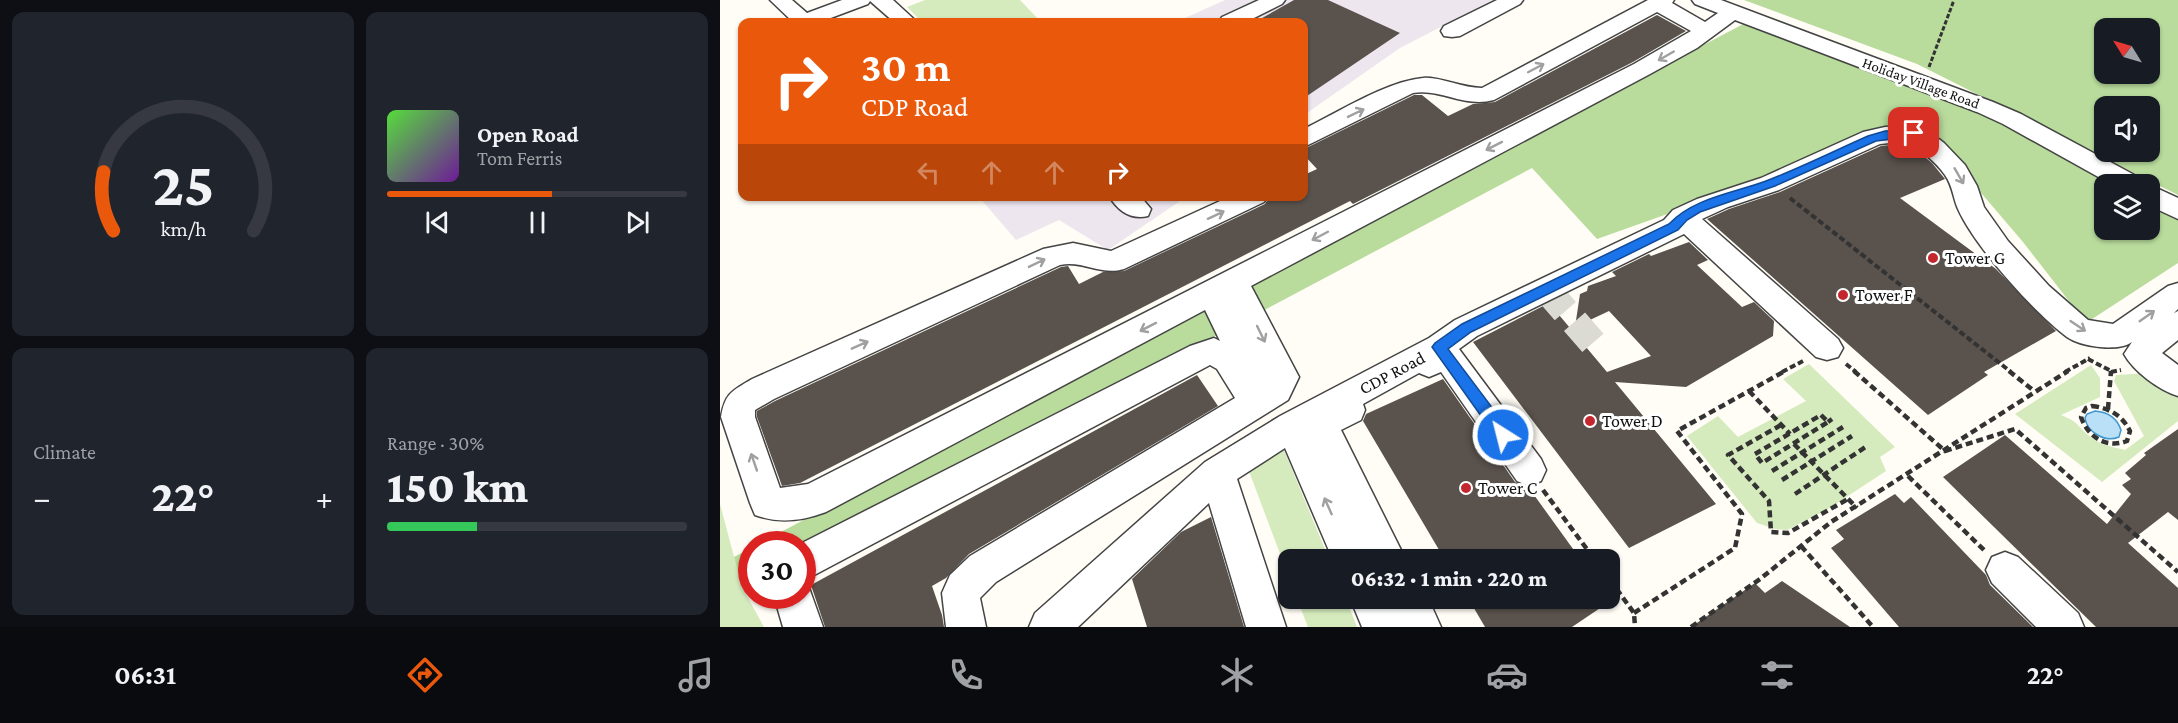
<!DOCTYPE html>
<html lang="en">
<head>
<meta charset="utf-8">
<style>
	body { margin:0; font-family:"Crimson Pro",serif; background:#20242c; color:#f1f3f6; height:100vh; display:flex; flex-direction:column; font-size:22px; white-space:nowrap }
	* { box-sizing:border-box; margin:0 }
	p { font-size:20px; color:#9ea1a6 }
	.icon { flex:none; width:33px; height:33px; fill:none; stroke:currentColor; stroke-width:2; stroke-linecap:round; stroke-linejoin:round }
	.map { position:relative; flex:1; overflow:hidden }
	.side { display:flex; flex-direction:column; gap:12px; padding:12px; background:#0d0f14; width:720px }
	.side>* { flex:none }
	.top-card { position:absolute; left:18px; top:18px; width:570px; height:183px; border-radius:12px; box-shadow:0 2px 4px #0004; background:#ea580c; color:#fff; overflow:hidden }
	.needle { width:39px; rotate:307deg }
	.buttons { position:absolute; left:1374px; top:18px; display:grid; gap:12px }
	.buttons a { display:grid; place-items:center; width:66px; height:66px; border-radius:12px; background:#171b24; box-shadow:0 2px 4px #0004; font-size:30px }
	.speed { position:absolute; left:18px; top:531px; display:flex; gap:12px; font-size:30px; font-weight:700; text-align:center }
	.speed>* { display:grid; place-content:center; width:78px; height:78px; border-radius:50%; background:#171b24; box-shadow:0 2px 4px #0004; line-height:1 }
	.speed .limit { border:9px solid #d22; background:#fff; color:#111 }
	.pin { position:absolute; display:grid; place-items:center; width:51px; height:51px; color:#fff; margin:-26px; border-radius:12px; box-shadow:0 3px 9px #0006 }
	.me { position:absolute; width:66px; margin:-33px; rotate:324deg; stroke-linejoin:round; filter:drop-shadow(0 0 4px #0008) }
	.turn { display:flex; align-items:center; gap:21px; height:126px; padding:0 24px; font-size:27px }
	.turn .icon { width:78px; height:78px; stroke-width:2.5 }
	.turn b { display:block; font-size:42px; line-height:51px }
	.lanes { display:flex; align-items:center; height:57px; padding:0 24px; background:#0003; justify-content:center; gap:30px; direction:ltr }
	.lanes .off { opacity:.35 }
	.big { font-size:45px; font-weight:800; line-height:1.1 }
	.side .card { flex:1; display:flex; flex-direction:column; justify-content:center; gap:9px; min-width:0; padding:0 21px; border-radius:12px; background:#20242c }
	.side .dial { align-items:center; gap:0 }
	.dial svg { height:156px; overflow:visible; fill:none; stroke:#363941; stroke-width:7; stroke-linecap:round; text-anchor:middle }
	.dial text { fill:#f1f3f6; stroke:none }
	.song { display:flex; align-items:center; gap:18px }
	.cover { width:72px; height:72px; border-radius:9px; background:linear-gradient(135deg,hsl(110 70% 55%),hsl(280 70% 35%)) }
	.played { height:6px; border-radius:3px; background:linear-gradient(90deg,#ea580c 55%,#363941 55%) }
	.keys { display:flex; justify-content:space-around; direction:ltr }
	.heat { display:flex; justify-content:space-between; align-items:center; font-size:33px; direction:ltr }
	.charge { height:9px; border-radius:4px; background:linear-gradient(90deg,#34c759 30%,#363941 0) }
	.side .tiles { flex:1; display:grid; gap:12px; grid-template-columns:repeat(2,1fr) }
	.trip { position:absolute; left:558px; top:549px; width:342px; height:60px; border-radius:12px; background:#171b24; box-shadow:0 2px 4px #0004; font-weight:800; line-height:60px; text-align:center }
	.dock { display:flex; height:96px; justify-content:space-around; align-items:center; background:#090b0e; color:#9ea1a6 }
	.dock .icon { width:42px; height:42px }
	.dock .selected { color:#ea580c }
	.dock b { font-size:27px; color:#f1f3f6 }
	main { display:flex; flex:1; min-height:0 }
	.map>svg:first-child { display:block }
	.industrial { fill:#eee6ef }
	.green { fill:#d5ebbd }
	.forest { fill:#b9dc9c; fill-rule:evenodd }
	.water { fill:#b9e0f7; stroke:#3f96cf; stroke-width:1.5 }
	.building { fill:#5a524d }
	.lines { fill:none; stroke-linecap:round; stroke-linejoin:round }
	.minor-tunnel { stroke:#dbdad3; stroke-width:28; stroke-dasharray:28 14; stroke-linecap:butt }
	.minor-casing { stroke:#444; stroke-width:3 }
	.path-far2 { stroke:#333; stroke-width:3; stroke-dasharray:4.5 2; stroke-linecap:butt }
	.path-far1 { stroke:#333; stroke-width:4; stroke-dasharray:6 3; stroke-linecap:butt }
	.path { stroke:#333; stroke-width:4.5; stroke-dasharray:7 4; stroke-linecap:butt }
	.minor { fill:#fff; fill-rule:evenodd }
	.oneway { stroke:#a0a0a0 }
	.route { fill:#1a73e8; stroke:#114b97; stroke-width:1.5 }
	.poi-dot { fill:#c4262e; stroke:#fff; stroke-width:2 }
	.labels { text-anchor:middle; stroke-width:6; stroke-linejoin:round; paint-order:stroke }
	.far-street-label { font-size:15px; fill:#111; stroke:#fff }
	.poi-label { font-size:18px; fill:#111; stroke:#fff; text-anchor:start }
	.street-label { font-size:18px; fill:#111; stroke:#fff }
</style>
</head>
<body>
<main>
<section class="side">
<div class="tiles">
<div class="card dial"><svg viewBox="0 0 100 80">
<path d="M14 69A42 42 0 1 1 86 69"/>
<path d="M14 69A42 42 0 0 1 9 39" stroke="#ea580c"/>
<text x="50" y="56" font-size="32" font-weight="700">25</text>
<text x="50" y="72" font-size="11">km/h</text>
</svg></div>
<div class="card">
<div class="song"><i class="cover"></i><div><b>Open Road</b><p>Tom Ferris</p></div></div>
<div class="played"></div>
<div class="keys"><svg class="icon" aria-label="previous" viewBox="0 0 24 24"><path d="M18 5L8 12l10 7zM5 5v14"/></svg><svg class="icon" aria-label="pause" viewBox="0 0 24 24"><path d="M8 5v14M16 5v14"/></svg><svg class="icon" aria-label="next" viewBox="0 0 24 24"><path d="M6 5l10 7-10 7zM19 5v14"/></svg></div>
</div>
<div class="card"><p>Climate</p>
<div class="heat"><a>−</a><b class="big">22°</b><a>+</a></div>
</div>
<div class="card"><p>Range · 30%</p><b class="big">150 km</b><div class="charge"></div></div>
</div>
</section>
<div class="map">
<svg width="1458" height="627" viewBox="0 0 1458 627">
	<rect width="100%" height="100%" fill="#fffdf5"/>
	<g class="industrial">
		<path d="M505,0h268l-93,48 -96,67v-93h-128z"/>
		<path d="M259,197h207l-78,53 -49,-30 -43,20z"/>
	</g>
	<g class="green">
		<path d="M205,0h95l21,22h-119l-15,-15z"/>
		<path d="M1089,364l86,83 -15,10 6,14 -58,38 -41,21 -12,-1 -18,-6 -70,-87 31,-20 20,21 68,-36 -23,-22z"/>
		<path d="M1371,365l9,13v19l-39,18c17,7 15,9 27,20 10,9 24,12 37,15l19,-14 -30,-55 2,-6 35,-2 27,15v33l-76,61 -87,-68z"/>
		<path d="M564,450l45,109 -41,1v15l-41,-109z"/>
		<path d="M0,504l22,83 22,40h-44z"/>
		<path d="M577,599h49l11,28h-49z"/>
	</g>
	<g class="forest">
		<path d="M1024,0h434v195l-261,-131zM1384,28h46v46h-46zM1384,106h46v46h-46z"/>
		<path d="M1029,21l205,73 169,90h-19v46h46v-31l28,15v49l-92,60 -63,-81 -106,-124 -199,78 -121,43 -65,-71 -729,387 -1,-11h-44z"/>
		<path d="M31,548v34l-9,5 -8,-30z"/>
	</g>
	<path class="water" d="M1375,411c12,1 22,7 26,19l-2,7c-14,6 -32,-5 -34,-19l2,-4z"/>
	<g class="building">
		<path d="M574,0h34l72,33 -96,65v-76h-49z"/>
		<path d="M937,15l29,16 -53,31 -280,142 -3,-3 -550,282 -18,3 -25,-69v-6l18,-10 286,-134 7,-1 11,18 24,-12 21,-1 141,-67 5,-8h34v-21l13,-6 -13,-14v-6l110,-54h8l26,21 25,-12 22,-2z"/>
		<path d="M1188,143l24,20 13,16 -45,19 96,71 60,62 -72,41 4,3 -60,40 -221,-196 22,-10 51,-17 101,-46z"/>
		<path d="M969,242l19,18 -11,5 45,42 12,-5 20,19 -1,15 -87,51 -71,-5 101,122 -87,44 -156,-206 76,-39 58,69 44,-16 -42,-45 -34,16 5,-33 7,-3 1,-5 28,-10 -4,-4 37,-18 2,2z"/>
		<path d="M477,375l21,31 -249,148 -23,24 -14,8 10,29 2,12h-119l-14,-42z"/>
		<path d="M723,379l72,103 14,6 52,72h-136l-82,-139 3,-7z"/>
		<path d="M1458,429v91l-10,-8 -40,31 50,45v39h-82l-153,-150 62,-42 102,89 24,-30 -9,-9 9,-6 -6,-6 21,-18 -2,-2z"/>
		<path d="M1175,494l9,9 7,-6 75,78 4,10 43,42h-134l-68,-79 13,-9 -8,-9z"/>
		<path d="M491,517l33,110h-97l-15,-48 49,-47z"/>
		<path d="M1062,581l68,46h-159l64,-44 10,10z"/>
		<path d="M748,598h147l-43,29h-87z"/>
	</g>
	<g class="lines">
		<path class="minor-tunnel" d="M827,290l46,53"/>
		<defs>
			<g id="minor">
				<path d="M50,0h22l15,13 35,-13h51l24,22h-23l-24,-21 -2,3 -48,18h-27z"/>
				<path d="M539,0h26l-3,4 -36,18h-27l3,-5z"/>
				<path d="M777,0h26l-3,4 -60,32 -8,1 -8,-1 -3,-5 3,-5z"/>
				<path d="M928,0h26l-2,3 33,19 13,-9 -23,-9 -3,-4h29l272,102 28,12 119,64 4,6h-33l-108,-60 -26,-12 -242,-92 -38,28 -47,26 -399,212 48,91 -11,23 -292,182 -16,16 6,29h-40l-4,-34 8,-18 20,-19 265,-158 -18,-29 -7,-4 -407,216 4,1 16,45h-40l-9,-31h28v-52h-2l390,-198 24,-8 6,3 -15,-31 -379,202c-24,9 -47,12 -71,3l-5,-12 -29,-86c4,-24 11,-26 31,-38l291,-130 30,-6 38,8 120,-55h37l-4,6 -140,67c-23,7 -41,-9 -64,-4l-286,134 -19,11v7l25,71 28,-4 826,-420 57,-33 -34,-19 -163,88c-30,8 -54,-12 -81,-7l-109,54v-18c33,-16 83,-48 119,-51 15,-2 39,10 59,10z"/>
				<path d="M1194,125l9,2 21,16 21,22 12,21 7,21 24,34 41,45 39,34 25,4 55,-38 10,-3v26l-4,4 4,-2v29l-16,13 16,12v31c-19,-6 -44,-24 -54,-42l8,-12c-13,10 -51,5 -65,-5 -33,-25 -92,-90 -109,-128 -5,-11 -5,-23 -13,-34 -9,-13 -23,-24 -36,-34l-29,3 -101,46 -51,17 -26,12 136,120 5,9 -5,9 -11,3 -11,-3 -132,-123 -207,102 -18,13 82,110 5,11 -5,11 -12,5 -12,-5 -76,-109 -12,5 -10,-4 -56,31 2,6 -4,10 -20,10 65,130h-73l-48,-112 -48,31 49,148h-40l-37,-124 -131,124h-49l6,-14 170,-151 75,-46 149,-78 26,-18 209,-100 9,-10 24,-11 64,-21 102,-46 22,-5z"/>
				<path d="M1430,185l28,13v21l-28,-13z"/>
				<path d="M389,196h31l11,13 -3,7c-17,4 -30,-5 -39,-20z"/>
				<path d="M1285,552l13,5 60,56 6,14h-48l-44,-44 -6,-13 6,-13z"/>
				<path d="M630,598h78l13,29h-79z"/>
			</g>
		</defs>
		<use href="#minor" class="minor-casing"/>
		<path class="path-far2" d="M1209,67l25,-67"/>
		<g class="path-far1">
			<path d="M1070,198l221,174"/>
			<path d="M1368,359l23,12"/>
			<path d="M1126,364l10,8"/>
			<path d="M1062,372l21,-11"/>
			<path d="M1345,372l25,-14"/>
			<path d="M1391,372l10,-2"/>
		</g>
		<g class="path">
			<path d="M1134,371l91,80 70,-22 163,143"/>
			<path d="M1289,371l25,20"/>
			<path d="M1029,391l41,43"/>
			<path d="M1372,406c17,2 30,9 38,25l-3,10c-21,8 -39,-4 -46,-24l5,-9z"/>
			<path d="M1388,409l3,-38"/>
			<path d="M1101,415l7,7 -66,41 -7,-9z"/>
			<path d="M1108,422l4,-3"/>
			<path d="M1061,425l-53,30 41,46 2,31 17,1 60,-34"/>
			<path d="M1074,444l63,64"/>
			<path d="M1052,471l71,-44"/>
			<path d="M1188,476l77,75"/>
			<path d="M1062,480l70,-44"/>
			<path d="M823,490l52,70"/>
			<path d="M1075,494l72,-48"/>
			<path d="M1081,546l72,81"/>
			<path d="M890,580l24,33 1,14"/>
			<path d="M914,613l101,-65 7,-34 -65,-83 108,-60"/>
			<path d="M971,627l69,-48 71,-57 237,-151"/>
		</g>
		<use href="#minor" class="minor"/>
	</g>
	<defs><path id="oneway-shaft" d="M-6 0H5M1.5-3L5.5 0L1.5 3" fill="none" stroke-width="1.6" stroke-linecap="round" stroke-linejoin="round" transform="scale(1.5)"/></defs>
	<g class="oneway">
		<use href="#oneway-shaft" transform="translate(946 56) rotate(150)"/>
		<use href="#oneway-shaft" transform="translate(816 68) rotate(-28)"/>
		<use href="#oneway-shaft" transform="translate(636 113) rotate(-26)"/>
		<use href="#oneway-shaft" transform="translate(774 146) rotate(153)"/>
		<use href="#oneway-shaft" transform="translate(1239 176) rotate(60)"/>
		<use href="#oneway-shaft" transform="translate(496 215) rotate(-25)"/>
		<use href="#oneway-shaft" transform="translate(600 236) rotate(152)"/>
		<use href="#oneway-shaft" transform="translate(317 263) rotate(-26)"/>
		<use href="#oneway-shaft" transform="translate(1427 316) rotate(-35)"/>
		<use href="#oneway-shaft" transform="translate(1358 326) rotate(34)"/>
		<use href="#oneway-shaft" transform="translate(428 327) rotate(153)"/>
		<use href="#oneway-shaft" transform="translate(541 334) rotate(64)"/>
		<use href="#oneway-shaft" transform="translate(140 345) rotate(-24)"/>
		<use href="#oneway-shaft" transform="translate(34 462) rotate(-109)"/>
		<use href="#oneway-shaft" transform="translate(608 506) rotate(-114)"/>
	</g>
	<path class="route" d="M1194,130l5,3 -1,3 -42,5 -101,45 -75,26 -13,8 -9,10 -207,102 -23,17 61,81 2,5 -2,5 -6,2 -5,-2 -66,-93 3,-4 27,-19 207,-100c24,-26 65,-31 97,-43 34,-13 68,-30 102,-45l17,-5z"/>
	<g class="poi-dot">
		<circle cx="1213" cy="258" r="6"/>
		<circle cx="1123" cy="295" r="6"/>
		<circle cx="870" cy="421" r="6"/>
		<circle cx="746" cy="488" r="6"/>
	</g>
	<g class="labels">
		<g class="far-street-label">
			<text transform="translate(1201 83) rotate(20)" y="5">Holiday Village Road</text>
		</g>
		<g class="poi-label">
			<text x="1225" y="264">Tower G</text>
			<text x="1135" y="301">Tower F</text>
			<text x="882" y="427">Tower D</text>
			<text x="758" y="494">Tower C</text>
		</g>
		<g class="street-label">
			<text transform="translate(672 373) rotate(-28)" y="6">CDP Road</text>
		</g>
	</g>
</svg>
<div class="buttons">
<a><svg class="needle" viewBox="-14 -14 28 28"><path d="M0-13l5 13h-10z" fill="#e53935"/><path d="M0 13l5-13h-10z" fill="#9ea1a6"/></svg></a>
<a><svg class="icon" aria-label="sound" viewBox="0 0 24 24"><path d="M4 9h4l5-4v14l-5-4H4zM17 9q2 3 0 6"/></svg></a>
<a><svg class="icon" aria-label="layers" viewBox="0 0 24 24"><path d="M12 4l9 5-9 5-9-5zM3 14l9 5 9-5"/></svg></a>
</div>
<div class="speed"><div class="limit">30</div></div>
<div class="pin" style="left:1194px;top:133px;background:#d93025"><svg class="icon" aria-label="arrive" viewBox="0 0 24 24"><path d="M6 21V4h12l-3 4 3 4H6"/></svg></div>
<svg class="me" style="left:783px;top:435px" viewBox="-20 -20 40 40"><circle r="17" fill="#1a73e8" stroke="#fff" stroke-width="3"/><path d="M0-11L8 9 0 5-8 9z" fill="#fff"/></svg>
<div class="trip">06:32 · 1 min · 220 m</div>
<div class="top-card">
<div class="turn"><svg class="icon" aria-label="right" viewBox="0 0 24 24"><path d="M7 20v-9h11M14 6l5 5-5 5"/></svg><div><b>30 m</b>CDP Road</div></div>
<div class="lanes"><svg class="icon off" aria-label="left" viewBox="0 0 24 24"><path d="M17 20v-9H6M10 6l-5 5 5 5"/></svg><svg class="icon off" aria-label="ahead" viewBox="0 0 24 24"><path d="M12 20V5M6 11l6-6 6 6"/></svg><svg class="icon off" aria-label="ahead" viewBox="0 0 24 24"><path d="M12 20V5M6 11l6-6 6 6"/></svg><svg class="icon" aria-label="right" viewBox="0 0 24 24"><path d="M7 20v-9h11M14 6l5 5-5 5"/></svg></div>
</div>
</div>
</main>
<nav class="dock">
<b>06:31</b>
<svg class="icon selected" aria-label="directions" viewBox="0 0 24 24"><path d="M12 3l9 9-9 9-9-9zM9 14v-3h6M13 9l2 2-2 2"/></svg>
<svg class="icon" aria-label="music" viewBox="0 0 24 24"><path d="M9 18V5l10-2v13"/><circle cx="6" cy="18" r="3"/><circle cx="16" cy="16" r="3"/></svg>
<svg class="icon" aria-label="phone" viewBox="0 0 24 24"><path d="M5 4h4l2 5-3 2q2 4 5 5l2-3 5 2v4C11 20 4 13 5 4z"/></svg>
<svg class="icon" aria-label="climate" viewBox="0 0 24 24"><path d="M12 3v18M4 7l16 10M4 17L20 7"/></svg>
<svg class="icon" aria-label="car" viewBox="0 0 24 24"><path d="M5 17H2v-5l4-1 3-4h7l3 4 3 1v5h-3M9 17h6M6 11h13"/><circle cx="7" cy="17" r="2"/><circle cx="17" cy="17" r="2"/></svg>
<svg class="icon" aria-label="filters" viewBox="0 0 24 24"><path d="M4 7h16M4 17h16"/><circle cx="9" cy="7" r="2"/><circle cx="15" cy="17" r="2"/></svg>
<b>22°</b>
</nav>
</body>
</html>
